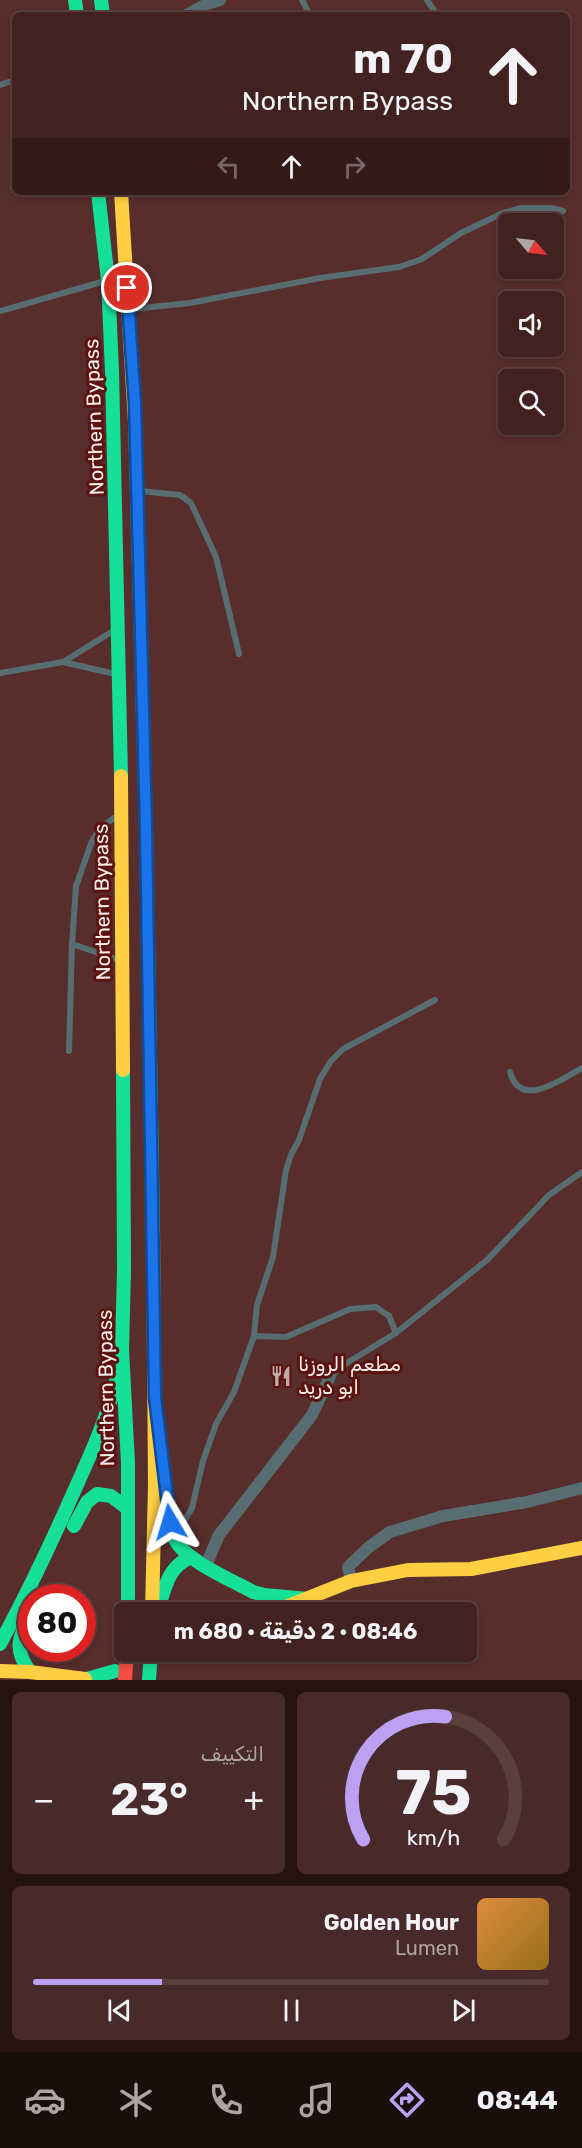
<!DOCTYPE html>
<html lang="ar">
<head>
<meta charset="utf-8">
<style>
	body { margin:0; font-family:Rubik,"Noto Naskh Arabic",sans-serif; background:#482a2a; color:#f1f3f6; direction:rtl; height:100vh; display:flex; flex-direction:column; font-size:22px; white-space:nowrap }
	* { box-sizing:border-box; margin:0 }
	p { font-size:20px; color:#aea4a5 }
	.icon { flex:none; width:33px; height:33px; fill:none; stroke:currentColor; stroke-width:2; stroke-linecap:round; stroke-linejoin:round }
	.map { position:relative; height:1680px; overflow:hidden; direction:ltr }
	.sheet { display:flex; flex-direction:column; gap:12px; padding:12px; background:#241312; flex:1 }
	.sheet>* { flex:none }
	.hud { position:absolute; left:12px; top:12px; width:558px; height:183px; border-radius:9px; box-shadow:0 3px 9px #0003,0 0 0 2px #5a3f3f; direction:rtl; background:#412221; color:#f1f3f6; overflow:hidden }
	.needle { width:39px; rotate:118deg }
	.controls { position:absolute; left:498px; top:213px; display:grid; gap:12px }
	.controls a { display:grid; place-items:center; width:66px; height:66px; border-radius:9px; background:#412221; box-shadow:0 3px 9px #0003,0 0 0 2px #5a3f3f; font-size:30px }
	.speed { position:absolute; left:18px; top:1584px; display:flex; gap:12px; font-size:30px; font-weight:700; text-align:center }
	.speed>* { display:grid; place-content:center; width:78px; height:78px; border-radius:50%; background:#412221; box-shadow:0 3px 9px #0003,0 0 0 2px #5a3f3f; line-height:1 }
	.speed .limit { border:9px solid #d22; background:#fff; color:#111 }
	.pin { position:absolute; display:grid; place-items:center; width:51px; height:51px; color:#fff; margin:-26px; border:3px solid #fff; border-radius:50%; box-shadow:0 2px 6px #0007 }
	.me { position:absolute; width:66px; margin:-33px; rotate:353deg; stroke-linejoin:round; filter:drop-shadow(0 0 4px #0008) }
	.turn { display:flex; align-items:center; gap:21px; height:126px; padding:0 18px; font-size:27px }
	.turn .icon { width:78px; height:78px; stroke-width:2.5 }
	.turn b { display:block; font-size:42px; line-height:51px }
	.lanes { display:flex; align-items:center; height:57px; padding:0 18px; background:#0003; justify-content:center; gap:30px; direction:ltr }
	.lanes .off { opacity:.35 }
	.big { font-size:45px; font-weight:700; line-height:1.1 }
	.sheet .tile { flex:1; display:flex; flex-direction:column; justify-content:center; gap:9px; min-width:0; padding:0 21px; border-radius:9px; background:#482a2a }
	.sheet .dial { align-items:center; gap:0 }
	.dial svg { height:156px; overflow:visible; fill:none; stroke:#5a3f3f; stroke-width:7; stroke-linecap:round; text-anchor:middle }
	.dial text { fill:#f1f3f6; stroke:none }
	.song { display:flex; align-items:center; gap:18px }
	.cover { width:72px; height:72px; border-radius:9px; background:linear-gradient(135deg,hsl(30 70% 55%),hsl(40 70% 35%)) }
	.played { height:6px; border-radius:3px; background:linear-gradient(90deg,#bca0f2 25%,#5a3f3f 25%) }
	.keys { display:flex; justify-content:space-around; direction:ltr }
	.heat { display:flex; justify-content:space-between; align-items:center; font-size:33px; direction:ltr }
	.sheet .tiles { flex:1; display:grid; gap:12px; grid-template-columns:1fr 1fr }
	.tile:last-child { grid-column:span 2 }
	.trip { position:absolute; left:114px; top:1602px; width:363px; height:60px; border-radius:9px; background:#412221; box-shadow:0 3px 9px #0003,0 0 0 2px #5a3f3f; font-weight:700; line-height:60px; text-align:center; direction:rtl }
	.tab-bar { display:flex; height:96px; justify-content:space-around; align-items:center; background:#1a0e0d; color:#aea4a5 }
	.tab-bar .icon { width:42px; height:42px }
	.tab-bar .active { color:#bca0f2 }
	.tab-bar b { font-size:27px; color:#f1f3f6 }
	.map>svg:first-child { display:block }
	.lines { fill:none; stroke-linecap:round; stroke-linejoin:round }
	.lane { stroke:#576d71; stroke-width:6 }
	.street { stroke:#576d71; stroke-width:12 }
	.fast { stroke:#16e098; stroke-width:14 }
	.slow { stroke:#ffcf43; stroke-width:14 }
	.jam { stroke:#f24e42; stroke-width:14 }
	.route-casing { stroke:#114b97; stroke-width:15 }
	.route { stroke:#1a73e8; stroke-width:10 }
	.labels { text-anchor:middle; stroke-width:6; stroke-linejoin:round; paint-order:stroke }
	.street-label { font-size:20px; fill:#f8eeed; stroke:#5d130f }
	.poi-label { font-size:20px; fill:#f8eeed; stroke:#5d130f; text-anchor:start }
</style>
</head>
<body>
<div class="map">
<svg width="582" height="1680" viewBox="0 0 582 1680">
	<rect width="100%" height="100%" fill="#572e2c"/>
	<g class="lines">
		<g class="lane">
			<path d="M302,0l8,15"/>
			<path d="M427,0l10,15"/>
			<path d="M0,85l15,-5"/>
			<path d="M132,309l58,-6 130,-25 79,-11 23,-8 39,-26 42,-20 18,-5h30l12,3"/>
			<path d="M0,311l105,-30"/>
			<path d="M140,491l40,4 11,8 25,54 23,97"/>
			<path d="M63,662l52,12"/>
			<path d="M0,673l63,-11 50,-31"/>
			<path d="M72,944l47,16"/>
			<path d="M69,1051l3,-107 4,-58 16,-45 8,-13 14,-10"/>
			<path d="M510,1072c10,38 52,7 72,-4"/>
			<path d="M254,1336l32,1 64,-28 26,-2 13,9 7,17"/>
			<path d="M332,1372l64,-39 91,-73 62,-65 33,-23"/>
			<path d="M179,1530l13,-22 11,-47 13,-37 18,-32 20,-56 3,-31 16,-48 13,-87 5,-15 8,-15 21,-61 11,-18 12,-12 92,-49"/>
		</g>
		<g class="street">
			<path d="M186,15l21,-11 13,-4"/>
			<path d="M206,1565l13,-30 93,-120 20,-43"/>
			<path d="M351,1581l-3,-14 21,-20 21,-15 53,-16 84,-14 55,-14"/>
		</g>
		<g class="fast">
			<path d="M75,0l2,15"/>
			<path d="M101,0l2,15"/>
			<path d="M98,192l10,88 4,91 9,405"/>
			<path d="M135,421l11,406 7,400"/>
			<path d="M123,1070l1,201 -2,78 6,114v149"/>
			<path d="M166,1492c2,14 3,34 9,47 10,22 57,41 78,53l11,3 44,4"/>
			<path d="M74,1526l13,-24 10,-8 14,2 16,12"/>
			<path d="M160,1603c6,-20 10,-37 31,-46"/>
			<path d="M0,1644c26,-48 49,-96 71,-146 18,-40 36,-78 46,-121"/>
			<path d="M167,1652h1"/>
			<path d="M30,1672c-17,-24 -11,-34 1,-58"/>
			<path d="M83,1680l32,-9"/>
			<path d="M149,1680l2,-28"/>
		</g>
		<g class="slow">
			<path d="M121,192l14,229"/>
			<path d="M121,776l2,294"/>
			<path d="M152,1612l3,-127 -2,-258"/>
			<path d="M273,1612l78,-31 57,-11 63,-1 111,-21"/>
			<path d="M0,1671l30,1 55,7"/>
		</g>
		<path class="jam" d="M125,1680l2,-28"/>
	</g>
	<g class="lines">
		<defs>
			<path id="route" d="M127,288l8,115 11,424 9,570 15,125"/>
		</defs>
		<use href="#route" class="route-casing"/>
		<use href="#route" class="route"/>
	</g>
	<defs>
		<symbol id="restaurant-bare" viewBox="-9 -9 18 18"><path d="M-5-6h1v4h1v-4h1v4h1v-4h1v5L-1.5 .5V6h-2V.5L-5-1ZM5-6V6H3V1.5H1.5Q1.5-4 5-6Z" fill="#c0aba9" stroke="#5d130f" stroke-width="2.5" paint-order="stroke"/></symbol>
	</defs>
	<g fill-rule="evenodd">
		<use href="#restaurant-bare" x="266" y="1361" width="30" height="30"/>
	</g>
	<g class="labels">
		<g class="street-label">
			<text transform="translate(94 417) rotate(-92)" y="7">Northern Bypass</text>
			<text transform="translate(102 902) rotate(-91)" y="7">Northern Bypass</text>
			<text transform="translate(106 1388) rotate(-91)" y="7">Northern Bypass</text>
		</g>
		<g class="poi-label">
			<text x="298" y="1371">مطعم الروزنا<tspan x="298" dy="23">ابو دريد</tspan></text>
		</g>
	</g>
</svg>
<div class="controls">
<a><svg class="needle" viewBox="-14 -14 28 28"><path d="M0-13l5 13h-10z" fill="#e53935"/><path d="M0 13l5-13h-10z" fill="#aea4a5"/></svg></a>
<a><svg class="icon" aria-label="sound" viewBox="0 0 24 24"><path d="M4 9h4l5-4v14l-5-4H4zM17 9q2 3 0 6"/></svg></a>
<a><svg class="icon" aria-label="search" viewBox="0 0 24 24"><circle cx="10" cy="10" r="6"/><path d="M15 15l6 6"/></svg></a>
</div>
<div class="speed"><div class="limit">80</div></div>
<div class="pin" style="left:127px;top:288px;background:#d93025"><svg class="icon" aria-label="arrive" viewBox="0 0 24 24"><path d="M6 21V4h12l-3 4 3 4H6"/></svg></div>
<svg class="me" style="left:170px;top:1522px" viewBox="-20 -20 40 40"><path d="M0-17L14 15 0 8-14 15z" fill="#1a73e8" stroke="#fff" stroke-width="4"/></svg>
<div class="trip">08:46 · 2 دقيقة · 680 m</div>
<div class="hud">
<div class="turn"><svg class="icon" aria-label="ahead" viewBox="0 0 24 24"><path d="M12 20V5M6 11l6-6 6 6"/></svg><div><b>70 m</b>Northern Bypass</div></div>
<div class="lanes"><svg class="icon off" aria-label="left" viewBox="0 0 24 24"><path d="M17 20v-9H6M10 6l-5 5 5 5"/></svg><svg class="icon" aria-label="ahead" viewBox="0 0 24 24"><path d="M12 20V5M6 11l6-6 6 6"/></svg><svg class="icon off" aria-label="right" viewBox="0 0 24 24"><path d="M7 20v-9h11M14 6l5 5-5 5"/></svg></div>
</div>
</div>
<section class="sheet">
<div class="tiles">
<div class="tile dial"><svg viewBox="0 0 100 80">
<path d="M14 69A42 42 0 1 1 86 69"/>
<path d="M14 69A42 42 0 0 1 56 6" stroke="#bca0f2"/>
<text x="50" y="56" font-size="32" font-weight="700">75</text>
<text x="50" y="72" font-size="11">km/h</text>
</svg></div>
<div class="tile"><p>التكييف</p>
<div class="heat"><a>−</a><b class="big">23°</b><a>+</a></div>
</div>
<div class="tile">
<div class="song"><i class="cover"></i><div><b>Golden Hour</b><p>Lumen</p></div></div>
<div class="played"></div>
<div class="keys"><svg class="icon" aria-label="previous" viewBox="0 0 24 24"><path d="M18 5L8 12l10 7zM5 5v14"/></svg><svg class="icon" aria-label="pause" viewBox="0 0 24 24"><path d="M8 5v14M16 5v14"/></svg><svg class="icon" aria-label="next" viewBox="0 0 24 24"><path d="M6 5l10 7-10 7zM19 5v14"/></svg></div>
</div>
</div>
</section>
<nav class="tab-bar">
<b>08:44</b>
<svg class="icon active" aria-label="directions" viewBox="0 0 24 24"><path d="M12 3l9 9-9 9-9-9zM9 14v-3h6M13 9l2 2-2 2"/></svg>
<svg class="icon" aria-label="music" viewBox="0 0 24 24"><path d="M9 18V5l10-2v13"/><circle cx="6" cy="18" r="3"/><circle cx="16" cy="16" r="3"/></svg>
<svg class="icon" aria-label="phone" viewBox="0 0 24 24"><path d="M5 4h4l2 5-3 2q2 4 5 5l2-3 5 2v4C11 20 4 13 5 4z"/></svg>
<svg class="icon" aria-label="climate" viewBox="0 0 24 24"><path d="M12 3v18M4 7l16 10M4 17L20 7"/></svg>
<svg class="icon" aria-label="car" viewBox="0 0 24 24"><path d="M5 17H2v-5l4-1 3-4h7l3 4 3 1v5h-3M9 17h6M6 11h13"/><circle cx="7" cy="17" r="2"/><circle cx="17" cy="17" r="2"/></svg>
</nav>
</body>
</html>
